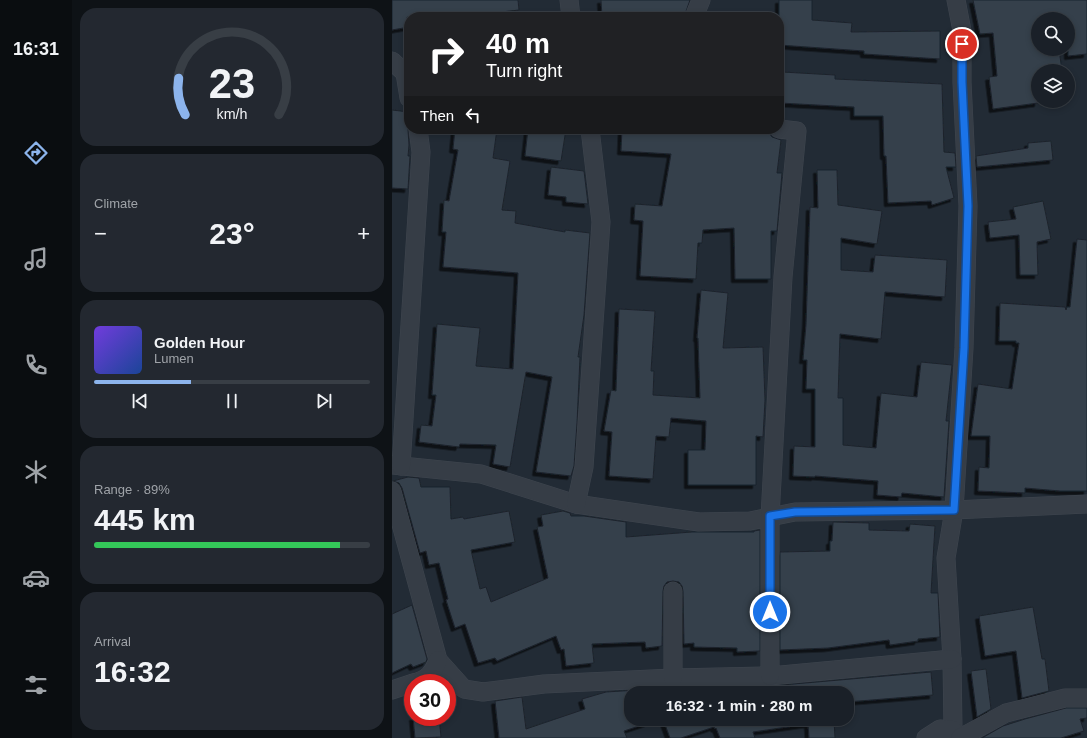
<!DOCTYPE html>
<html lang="en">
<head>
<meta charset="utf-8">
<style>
	body { margin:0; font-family:Helvetica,sans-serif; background:#232830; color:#f1f3f6; height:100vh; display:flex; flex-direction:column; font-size:15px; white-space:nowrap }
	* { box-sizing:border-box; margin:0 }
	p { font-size:13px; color:#9fa3a8 }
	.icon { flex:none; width:22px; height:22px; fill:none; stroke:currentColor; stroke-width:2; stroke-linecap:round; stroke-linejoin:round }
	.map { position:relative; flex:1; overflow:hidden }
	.sheet { display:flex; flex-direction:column; gap:8px; padding:8px; background:#0e1216; width:320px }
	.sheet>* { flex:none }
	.hud { position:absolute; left:12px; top:12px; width:380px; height:122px; border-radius:16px; box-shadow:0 2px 6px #0003,0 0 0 1px #383e45; background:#202124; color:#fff; overflow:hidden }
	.tools { position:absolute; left:639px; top:12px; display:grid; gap:8px }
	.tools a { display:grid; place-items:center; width:44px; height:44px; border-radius:50%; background:#1a2028; box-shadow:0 2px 6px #0003,0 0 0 1px #383e45; font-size:20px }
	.speed { position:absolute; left:12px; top:674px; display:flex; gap:8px; font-size:20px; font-weight:700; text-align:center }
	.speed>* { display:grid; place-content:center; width:52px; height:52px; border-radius:50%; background:#1a2028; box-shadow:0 2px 6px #0003,0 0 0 1px #383e45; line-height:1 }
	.speed .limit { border:6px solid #d22; background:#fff; color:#111 }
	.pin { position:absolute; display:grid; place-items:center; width:34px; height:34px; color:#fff; margin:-17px; border:2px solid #fff; border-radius:50%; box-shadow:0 1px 4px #0007 }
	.me { position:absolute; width:44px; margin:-22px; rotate:0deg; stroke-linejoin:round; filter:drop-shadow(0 0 3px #0008) }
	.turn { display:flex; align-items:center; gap:14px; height:84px; padding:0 16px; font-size:18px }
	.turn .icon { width:52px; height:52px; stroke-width:2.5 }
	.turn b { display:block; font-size:28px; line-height:34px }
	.then { display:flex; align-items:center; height:38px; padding:0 16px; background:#0003; gap:8px; font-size:15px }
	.big { font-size:30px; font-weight:700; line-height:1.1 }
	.sheet .tile { flex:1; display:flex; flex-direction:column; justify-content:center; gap:6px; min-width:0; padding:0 14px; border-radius:16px; background:#232830 }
	.sheet .dial { align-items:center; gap:0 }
	.dial svg { height:104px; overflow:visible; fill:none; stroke:#383e45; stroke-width:7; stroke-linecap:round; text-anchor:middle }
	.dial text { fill:#f1f3f6; stroke:none }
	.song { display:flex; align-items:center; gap:12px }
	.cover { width:48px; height:48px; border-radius:6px; background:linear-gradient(135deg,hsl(260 70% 55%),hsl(220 70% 35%)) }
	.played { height:4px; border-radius:2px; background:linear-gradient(90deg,#8cb4ec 35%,#383e45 35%) }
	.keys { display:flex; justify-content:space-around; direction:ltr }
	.heat { display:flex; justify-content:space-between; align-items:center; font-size:22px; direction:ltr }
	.charge { height:6px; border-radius:3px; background:linear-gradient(90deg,#34c759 89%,#383e45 0) }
	.trip { position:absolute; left:232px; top:686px; width:230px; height:40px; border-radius:16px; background:#1a2028; box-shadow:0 2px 6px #0003,0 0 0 1px #383e45; font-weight:700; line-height:40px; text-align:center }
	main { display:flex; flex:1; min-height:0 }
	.tab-bar { display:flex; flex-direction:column; width:72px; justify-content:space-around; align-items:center; background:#0a0d10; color:#9fa3a8 }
	.tab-bar .icon { width:28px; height:28px }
	.tab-bar .active { color:#8cb4ec }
	.tab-bar b { font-size:18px; color:#f1f3f6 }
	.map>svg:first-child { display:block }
	.building { fill:#353f4c; stroke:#1d242c; filter:url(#shadow) }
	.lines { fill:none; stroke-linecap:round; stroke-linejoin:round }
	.minor-casing { stroke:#3f464f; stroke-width:19 }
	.minor { stroke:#363d46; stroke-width:18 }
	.route-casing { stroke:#114b97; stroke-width:10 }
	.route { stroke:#1a73e8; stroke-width:7 }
</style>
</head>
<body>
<main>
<nav class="tab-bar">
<b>16:31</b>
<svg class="icon active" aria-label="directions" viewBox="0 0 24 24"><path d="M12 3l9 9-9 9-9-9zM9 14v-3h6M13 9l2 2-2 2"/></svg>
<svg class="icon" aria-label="music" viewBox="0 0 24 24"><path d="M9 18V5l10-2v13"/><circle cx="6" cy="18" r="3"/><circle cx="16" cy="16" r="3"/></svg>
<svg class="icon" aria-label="phone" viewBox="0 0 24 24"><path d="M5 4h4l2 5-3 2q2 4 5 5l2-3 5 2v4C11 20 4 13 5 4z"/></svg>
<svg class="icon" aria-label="climate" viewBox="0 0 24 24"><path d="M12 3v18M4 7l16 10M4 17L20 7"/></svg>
<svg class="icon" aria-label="car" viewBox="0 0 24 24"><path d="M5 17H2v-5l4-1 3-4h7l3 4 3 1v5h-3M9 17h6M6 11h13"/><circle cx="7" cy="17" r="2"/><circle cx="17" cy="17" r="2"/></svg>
<svg class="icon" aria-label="filters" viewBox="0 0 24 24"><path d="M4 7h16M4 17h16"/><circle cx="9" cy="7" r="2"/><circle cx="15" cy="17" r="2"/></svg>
</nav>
<section class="sheet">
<div class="tile dial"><svg viewBox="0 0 100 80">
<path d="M14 69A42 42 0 1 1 86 69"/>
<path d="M14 69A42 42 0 0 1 9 41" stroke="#8cb4ec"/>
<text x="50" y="56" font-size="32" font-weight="700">23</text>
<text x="50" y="72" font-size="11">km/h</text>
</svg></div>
<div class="tile"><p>Climate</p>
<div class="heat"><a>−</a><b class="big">23°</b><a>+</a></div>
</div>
<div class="tile">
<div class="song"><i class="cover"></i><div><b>Golden Hour</b><p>Lumen</p></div></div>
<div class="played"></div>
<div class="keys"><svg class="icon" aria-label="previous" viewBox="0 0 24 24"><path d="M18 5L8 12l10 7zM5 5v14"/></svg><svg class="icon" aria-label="pause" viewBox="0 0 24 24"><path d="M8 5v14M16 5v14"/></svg><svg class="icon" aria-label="next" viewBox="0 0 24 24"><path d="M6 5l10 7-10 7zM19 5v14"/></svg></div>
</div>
<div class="tile"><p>Range · 89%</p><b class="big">445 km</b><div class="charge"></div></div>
<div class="tile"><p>Arrival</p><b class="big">16:32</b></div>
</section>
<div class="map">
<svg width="695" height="738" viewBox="0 0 695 738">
	<defs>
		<filter id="shadow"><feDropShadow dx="-3.5" dy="3.5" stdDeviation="0" flood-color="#0009"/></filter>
	</defs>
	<rect width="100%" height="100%" fill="#222b35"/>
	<g class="building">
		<path d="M0,0h126l1,10 -36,4v3h-76l2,10 -17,3z"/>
		<path d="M209,0h89l-6,17h-14v-4l-68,4z"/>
		<path d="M387,0h33v20l40,3 -1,9 89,-1v28l-76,-5v-3l-85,-6z"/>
		<path d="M581,0h114v54l-19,2v-37h-30v30h21l3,22h-24v32l-45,6 -4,-32 8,-1 -4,-43 -13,1z"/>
		<path d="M390,72l53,3v4l107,5 2,68 11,1 1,14h-10l8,31 -22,7 -1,-4 -43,2 -2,-47h-2l-1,-40h-29v-9l-74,-4z"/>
		<path d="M0,110l17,2 -1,18 1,15 -1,11h2l-2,33 -16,-1z"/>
		<path d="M63,129h42l-4,29 17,3 -8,49 14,1 -1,12 50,9v-2l25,3 -6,82 -6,42h2l-3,66 -3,43 -3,10 -35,-4 16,-95 -26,-5 -16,95 -17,-3 3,-19 -36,-1 -1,3 -40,-5 2,-17 11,1 4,-31h-4l5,-71 43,4 -4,38 37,3 5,-96 -75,-6 3,-35h-4l2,-32 5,1 9,-51 -5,-1z"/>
		<path d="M136,129h38l-5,32 -36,-5z"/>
		<path d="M230,129h147l1,5 2,3 9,3 -4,33h5l-5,58h-6v48h-36l-1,-51 -31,2 -1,13h-4l-2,36 -56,-3 3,-55 -9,-1 1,-16 27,2 9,-52 -50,-3z"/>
		<path d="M659,141l2,19 -76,7 -1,-11 52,-8v-5z"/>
		<path d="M159,167l33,4 4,33 -22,-2v-5l-18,-2z"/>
		<path d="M425,170h20l1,35 44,6 -5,33 -36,-6v32l32,2 2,-17 72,5 -2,37 -60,-5 -4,47 -41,-5 -2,64h5v47l33,3 5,-55 36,4 4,-35 31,3 -6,56h3l-5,76 -42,-4 -1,4 -24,-2 1,-14 -63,-5v1l-22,-1 1,-30 21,1v-58h-9l1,-29h-4l3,-35 4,-118 8,1z"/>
		<path d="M651,201l8,38 -14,3 1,33h-18l-1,-40 -29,3 -2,-16 28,-3 -3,-12z"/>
		<path d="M685,239l10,1v251h-27l-35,-3v5l-47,-2 1,-24 10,1 1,-32h-19l7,-52 34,5 7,-46h-3v-2h-17l1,-38 65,4 1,3 1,-3h3z"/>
		<path d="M309,290l27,3 -5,55 40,-1 2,53 -2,37 -7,-1v49h-68v-35h17l1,-29 -35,-3 -2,19 -13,-1 -3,43 -44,-3 3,-44 -8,-1 7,-41 5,1 3,-82 36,2 -4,60h3l-1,24 47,3 -2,-60h-1z"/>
		<path d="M16,477l11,1 2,9h29l1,32 12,-2 1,2 45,-8 6,31 -44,8 9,39 6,-2 5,15 57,-24 -11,-51 6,-1 -2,-11 22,-4 7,2 1,3h13l42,6v15l66,-5h62v-1l6,-1v121l-23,1v-4l-43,-1v-4l-10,1 -1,-53 -1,-5 -3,-4 -6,-1 -6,1 -3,4 -1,5 -1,55 -16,2 -1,-6 -53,2 2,19 -28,3 -2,-17 -3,1 -5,-14 -59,25 -2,-3 -17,5 -13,-39 -10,4 -9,-28 2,-1 -9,-36 -10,2 -3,-14 -6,2 -18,-65 -3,-5 -6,-2z"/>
		<path d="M441,522l36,1v7l40,1 1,-7 25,2 -4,67h7l2,44 -22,2v2l-28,4 -1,-5 -61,8 -48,2v-98l50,-1v-10h2z"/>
		<path d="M20,605l15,54 -1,3 -13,5 -2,-3 -19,9v-59z"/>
		<path d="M641,607l9,52h3l4,32 -27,7 -6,-47 -31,5 -6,-40z"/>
		<path d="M594,669l5,40 -14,8 -6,-46z"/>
		<path d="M539,672l2,23 -86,7v-9h-143l17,-5 50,-2z"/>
		<path d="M246,690v3h-7v26h16l1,4 -24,8 3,7h-128l-4,-37 27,-4 4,32 59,-20 -3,-10 24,-7z"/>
		<path d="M674,708h21v10l-7,1 4,12 -23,7h-79l21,-12 22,-7z"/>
		<path d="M21,717h26l2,20 -26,1z"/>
		<path d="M271,719h171l1,19h-26l-1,-14 -55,8 2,6h-35l-4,-10 -1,1 -1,-2 -33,11h-11z"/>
	</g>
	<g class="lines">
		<defs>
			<g id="minor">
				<path d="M177,0l2,17"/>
				<path d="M564,0l6,31v51l6,124 -4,142 -10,162 -8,48 6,101 1,71 7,8"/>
				<path d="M302,17l7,-17"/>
				<path d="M0,61l13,12 4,25"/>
				<path d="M0,465l89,9 95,30 123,18 51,-1 45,-9 159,-2 133,-6"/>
				<path d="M9,466l20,-314 -3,-23"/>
				<path d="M0,491l46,169 26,29 19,3 61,-8 129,-6 97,-2 182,-17"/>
				<path d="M184,504l8,-37 17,-245 -11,-93"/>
				<path d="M281,591v87"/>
				<path d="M378,676v-159l13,-240 14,-146 -18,-2"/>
				<path d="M22,683c14,-4 19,-10 24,-23"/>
				<path d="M0,690l21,-7"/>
				<path d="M534,738l14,-9 13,1"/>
				<path d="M568,738l46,-25 59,-15h22"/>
			</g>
		</defs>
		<use href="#minor" class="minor-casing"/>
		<use href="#minor" class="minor"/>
	</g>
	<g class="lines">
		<defs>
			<path id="route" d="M378,612v-96l25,-4 159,-2 10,-162 4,-142 -6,-124v-38"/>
		</defs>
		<use href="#route" class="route-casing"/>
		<use href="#route" class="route"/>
	</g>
</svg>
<div class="tools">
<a><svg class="icon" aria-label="search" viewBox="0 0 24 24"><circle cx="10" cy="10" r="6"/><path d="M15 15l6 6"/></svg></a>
<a><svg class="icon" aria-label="layers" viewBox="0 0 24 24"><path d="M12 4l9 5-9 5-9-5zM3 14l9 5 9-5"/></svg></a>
</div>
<div class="speed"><div class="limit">30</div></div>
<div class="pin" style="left:570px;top:44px;background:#d93025"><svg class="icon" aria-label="arrive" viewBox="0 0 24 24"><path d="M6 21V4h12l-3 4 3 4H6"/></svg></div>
<svg class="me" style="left:378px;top:612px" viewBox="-20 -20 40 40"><circle r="17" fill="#1a73e8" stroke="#fff" stroke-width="3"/><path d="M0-11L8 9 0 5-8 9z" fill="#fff"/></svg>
<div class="trip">16:32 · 1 min · 280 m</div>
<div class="hud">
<div class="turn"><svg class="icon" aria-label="right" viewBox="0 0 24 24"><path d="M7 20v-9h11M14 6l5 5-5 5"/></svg><div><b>40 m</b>Turn right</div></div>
<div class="then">Then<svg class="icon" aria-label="left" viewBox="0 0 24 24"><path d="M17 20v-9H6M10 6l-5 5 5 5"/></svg></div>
</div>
</div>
</main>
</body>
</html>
